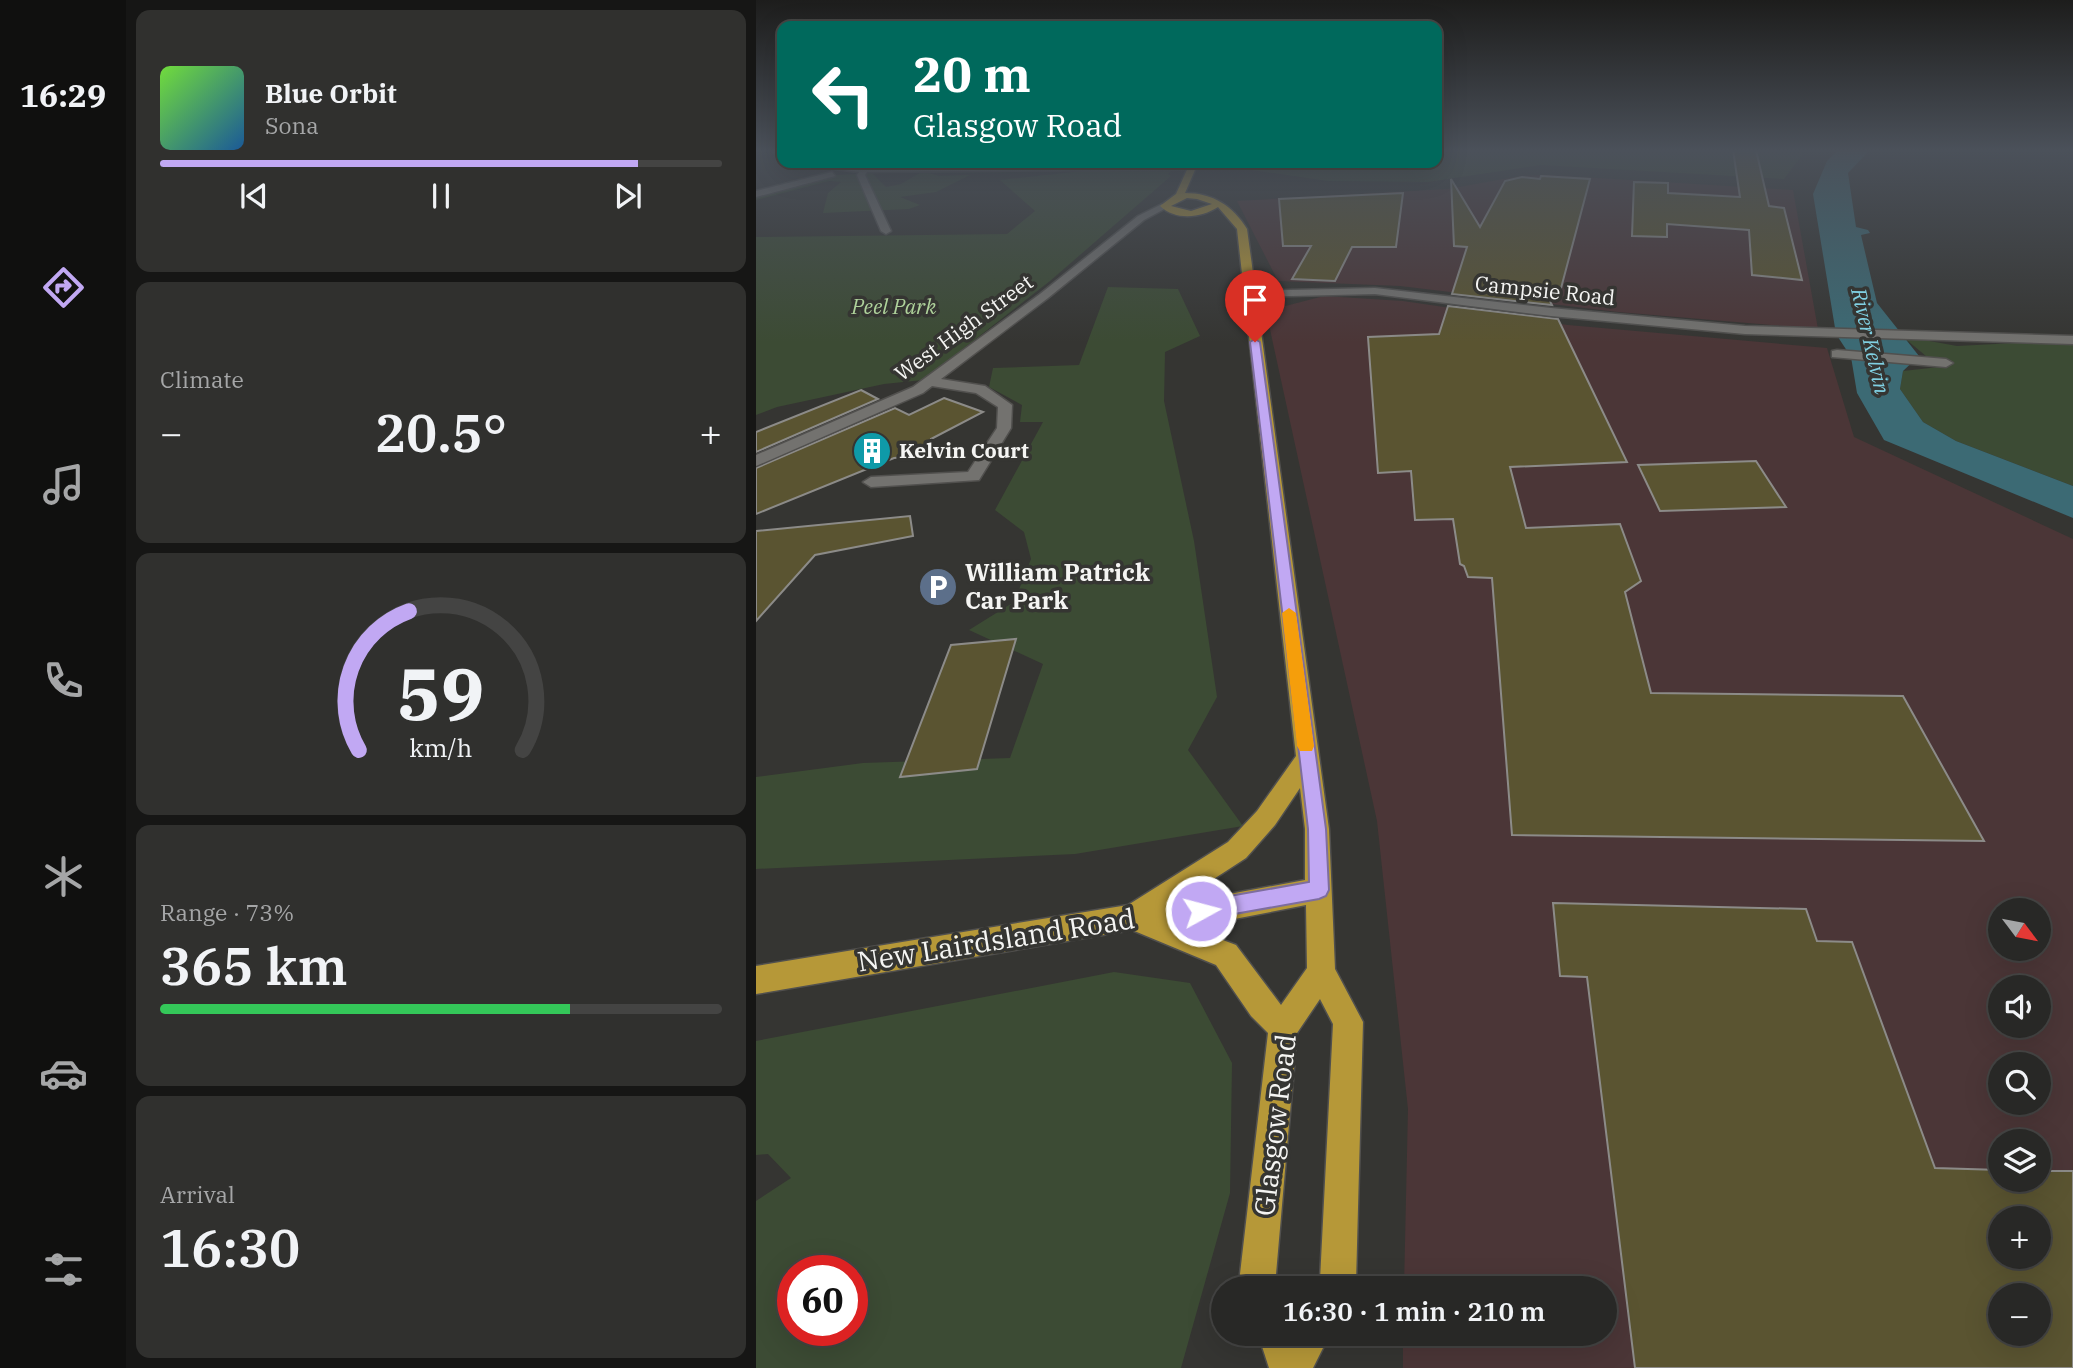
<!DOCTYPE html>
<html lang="en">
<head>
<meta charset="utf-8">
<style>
	body { margin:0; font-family:"IBM Plex Serif",serif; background:#30302e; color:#f1f3f6; height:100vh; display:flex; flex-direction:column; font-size:26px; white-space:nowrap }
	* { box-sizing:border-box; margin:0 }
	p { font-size:23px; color:#a5a6a7 }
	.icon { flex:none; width:38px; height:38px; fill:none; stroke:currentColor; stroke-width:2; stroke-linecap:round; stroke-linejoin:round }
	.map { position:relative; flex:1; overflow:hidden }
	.details { display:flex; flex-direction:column; gap:10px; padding:10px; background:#161615; width:630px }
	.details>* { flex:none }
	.hud { position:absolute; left:21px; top:21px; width:665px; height:147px; border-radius:14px; box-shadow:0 7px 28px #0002,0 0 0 2px #444443; background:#00695c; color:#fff; overflow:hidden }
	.needle { width:46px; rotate:122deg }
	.tools { position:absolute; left:1232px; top:898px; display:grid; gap:14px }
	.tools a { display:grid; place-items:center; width:63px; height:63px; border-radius:50%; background:#282826; box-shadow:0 7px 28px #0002,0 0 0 2px #444443; font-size:35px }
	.speed { position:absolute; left:21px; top:1255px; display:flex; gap:14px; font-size:35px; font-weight:700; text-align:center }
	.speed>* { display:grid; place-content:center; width:91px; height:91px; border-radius:50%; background:#282826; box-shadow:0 7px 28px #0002,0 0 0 2px #444443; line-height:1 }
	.speed .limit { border:10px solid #d22; background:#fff; color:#111 }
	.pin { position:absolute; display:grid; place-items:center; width:60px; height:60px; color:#fff; margin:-72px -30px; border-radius:50% 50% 50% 0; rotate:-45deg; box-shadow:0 0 7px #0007 }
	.pin .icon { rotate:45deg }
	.me { position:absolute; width:77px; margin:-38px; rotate:83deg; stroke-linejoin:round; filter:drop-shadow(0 0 5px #0008) }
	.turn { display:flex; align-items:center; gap:24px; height:147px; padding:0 21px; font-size:32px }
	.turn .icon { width:91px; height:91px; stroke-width:2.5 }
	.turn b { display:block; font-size:49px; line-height:60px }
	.big { font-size:52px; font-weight:600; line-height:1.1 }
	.details .card { flex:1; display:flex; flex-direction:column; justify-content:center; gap:10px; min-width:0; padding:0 24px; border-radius:14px; background:#30302e }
	.details .dial { align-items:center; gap:0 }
	.dial svg { height:182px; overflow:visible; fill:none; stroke:#444443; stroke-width:7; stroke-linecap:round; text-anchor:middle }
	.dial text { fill:#f1f3f6; stroke:none }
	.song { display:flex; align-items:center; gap:21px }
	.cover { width:84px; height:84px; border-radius:10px; background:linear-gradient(135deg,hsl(100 70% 55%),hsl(210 70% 35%)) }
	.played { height:7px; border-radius:4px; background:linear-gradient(90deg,#c1a8f3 85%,#444443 85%) }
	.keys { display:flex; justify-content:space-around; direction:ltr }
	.heat { display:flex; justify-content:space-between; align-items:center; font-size:38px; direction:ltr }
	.charge { height:10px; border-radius:5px; background:linear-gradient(90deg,#34c759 73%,#444443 0) }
	.trip { position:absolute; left:455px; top:1276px; width:406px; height:70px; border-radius:35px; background:#282826; box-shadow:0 7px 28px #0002,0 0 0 2px #444443; font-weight:600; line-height:70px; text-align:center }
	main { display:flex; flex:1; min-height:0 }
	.dock { display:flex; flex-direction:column; width:126px; justify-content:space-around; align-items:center; background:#10100f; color:#a5a6a7 }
	.dock .icon { width:49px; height:49px }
	.dock .on { color:#c1a8f3 }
	.dock b { font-size:32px; color:#f1f3f6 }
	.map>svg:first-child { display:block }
	.industrial { fill:#4b3637; fill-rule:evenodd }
	.green { fill:#3c4b34; fill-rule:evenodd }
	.water { fill:#3c6a74 }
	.building { fill:#5a5431; stroke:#8c8b88; stroke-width:2; fill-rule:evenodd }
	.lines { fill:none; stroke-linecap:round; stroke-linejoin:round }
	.street-casing { stroke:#51504e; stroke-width:3 }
	.secondary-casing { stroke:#51504e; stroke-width:3 }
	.primary-casing { stroke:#51504e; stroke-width:3 }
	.street { fill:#73726f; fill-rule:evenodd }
	.secondary { fill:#73726f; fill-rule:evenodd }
	.primary { fill:#b69838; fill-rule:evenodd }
	.route { fill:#c1a8f3; stroke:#7d6d9e; stroke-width:2 }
	.slow { fill:#f59e0b }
	.labels { text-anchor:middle; stroke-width:7; stroke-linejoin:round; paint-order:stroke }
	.far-street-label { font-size:21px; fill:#f5f5f3; stroke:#353532 }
	.far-park-label { font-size:21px; font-style:italic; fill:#afd29b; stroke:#353532 }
	.far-water-label { font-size:21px; font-style:italic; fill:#80d0e2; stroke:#353532 }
	.far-poi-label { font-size:21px; font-weight:bold; fill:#f5f5f3; stroke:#353532; text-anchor:start }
	.poi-label { font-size:24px; font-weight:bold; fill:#f5f5f3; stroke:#353532; text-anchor:start }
	.near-street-label { font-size:28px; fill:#f5f5f3; stroke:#353532 }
</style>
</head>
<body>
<main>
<nav class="dock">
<b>16:29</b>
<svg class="icon on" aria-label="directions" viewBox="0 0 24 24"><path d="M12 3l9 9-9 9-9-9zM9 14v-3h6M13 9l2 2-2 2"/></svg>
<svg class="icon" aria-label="music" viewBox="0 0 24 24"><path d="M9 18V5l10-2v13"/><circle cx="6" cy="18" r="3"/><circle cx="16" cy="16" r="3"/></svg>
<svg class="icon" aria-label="phone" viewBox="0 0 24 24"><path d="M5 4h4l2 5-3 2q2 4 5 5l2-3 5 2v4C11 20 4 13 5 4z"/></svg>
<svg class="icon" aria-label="climate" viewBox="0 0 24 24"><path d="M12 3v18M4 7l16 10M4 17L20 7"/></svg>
<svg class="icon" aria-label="car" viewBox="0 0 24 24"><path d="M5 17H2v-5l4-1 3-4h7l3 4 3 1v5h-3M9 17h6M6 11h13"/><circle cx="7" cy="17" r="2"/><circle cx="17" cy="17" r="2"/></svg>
<svg class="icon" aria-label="filters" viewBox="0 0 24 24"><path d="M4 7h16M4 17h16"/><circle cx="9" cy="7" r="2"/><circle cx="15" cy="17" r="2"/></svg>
</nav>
<section class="details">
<div class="card">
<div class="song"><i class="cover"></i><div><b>Blue Orbit</b><p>Sona</p></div></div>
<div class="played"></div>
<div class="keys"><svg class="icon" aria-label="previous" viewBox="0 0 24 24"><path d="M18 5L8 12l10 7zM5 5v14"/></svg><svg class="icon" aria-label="pause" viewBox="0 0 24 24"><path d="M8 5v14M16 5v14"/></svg><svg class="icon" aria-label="next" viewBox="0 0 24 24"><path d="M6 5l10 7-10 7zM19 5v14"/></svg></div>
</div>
<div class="card"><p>Climate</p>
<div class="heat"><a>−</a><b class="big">20.5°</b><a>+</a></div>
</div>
<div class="card dial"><svg viewBox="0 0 100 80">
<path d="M14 69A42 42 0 1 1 86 69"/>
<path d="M14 69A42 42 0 0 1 36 8" stroke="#c1a8f3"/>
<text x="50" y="56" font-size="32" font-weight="700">59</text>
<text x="50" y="72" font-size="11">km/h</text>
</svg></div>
<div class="card"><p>Range · 73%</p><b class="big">365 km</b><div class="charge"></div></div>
<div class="card"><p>Arrival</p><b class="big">16:30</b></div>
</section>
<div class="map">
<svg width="1317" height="1368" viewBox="0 0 1317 1368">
	<rect width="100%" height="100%" fill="#353532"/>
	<g class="industrial">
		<path d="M793,175l244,15 25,139 -200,-17 -218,-26 -122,-5 -41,-80 211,-12 72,-13z"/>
		<path d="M568,296l79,5 165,24 259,23 27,89 219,102v829h-670v-34h202v-46h-201l4,-179 -31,-288 -111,-510zM1244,910h39v38h-39zM1244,987h39v39h-39zM1244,1064h39v38h-39zM1244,1141h39v39h-39zM1244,1218h39v38h-39zM1244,1295h39v39h-39z"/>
	</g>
	<g class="green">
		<path d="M681,150h369l-22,29 -243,-14 -113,17 -100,-1 -90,-13 3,-5h196z"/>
		<path d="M416,170l-4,4 3,2 -121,105 -127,99 -39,4 -107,23 -21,8v-178l251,-3 28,-23 -35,-31 83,-9z"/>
		<path d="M167,171l16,5 31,-1 -34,17 -36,5 20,8 -11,4 -86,4 5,-20 13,-11 -12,-1 -73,19v-2l81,-23 35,-2 14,14 15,-3z"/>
		<path d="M352,287l70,2 22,47 -35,16 -1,49 30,140 23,156 -29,53 55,76 -168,28 -319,15v-92l107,-14 147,-5 33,-94 -74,-34 45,-28 17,-43 -7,-27 -29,-22 48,-88h-23l2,-17 -33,-18 4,-19 86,-3z"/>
		<path d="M1146,336l55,10 116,-6v146l-117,-45 -33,-19 -23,-33 3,-18 36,-4z"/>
		<path d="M358,972l76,11 42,80 -2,130 -49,175h-425v-167l35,-23 -23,-24 -12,1v-114zM37,1270h59v60h-59z"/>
	</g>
	<path class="water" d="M1082,150h32l-22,23 8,54 12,3 2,3 -9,2 16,68 42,53 -16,15 -3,18 23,33 33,19 117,45v32l-189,-78 -27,-47 -6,-36 -15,-23 -23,-140 14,-33z"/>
	<g class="building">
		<path d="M977,150h23l13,56 15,2 18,72 -50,-5 -3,-45 -82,-6v13l-35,-1 2,-54 34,1v10l72,4z"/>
		<path d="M785,176l49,3 -30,113 -15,-1 7,14 -100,-11 15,-47 -13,-1 -3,-67 29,48 25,-46 17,-4 18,2z"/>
		<path d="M647,193l-7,54h-44l-17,34 -43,-2 19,-33h-28l-4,-47z"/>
		<path d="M692,306l110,13 69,143 -117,5 16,61 94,-4 21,57 -16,11 26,101 252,3 81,145 -472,-6 -20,-257 -24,-1 -4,-11 -4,-2 -7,-45 -38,1 -4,-49 -33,2 -10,-136 71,-3z"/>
		<path d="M105,390l17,9 -122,53v-20z"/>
		<path d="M188,398l39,14 -52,27 -1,6 -24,12 -12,1 -138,56v-46l139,-60 14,7z"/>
		<path d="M1000,461l30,46 -126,4 -22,-46z"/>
		<path d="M154,516l3,20 -98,19 -59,66v-90z"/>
		<path d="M260,639l-39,130 -77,8 51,-132z"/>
		<path d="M797,903l253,6 11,32 35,1 83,226 65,2v10h39v-9h34v197h-438l-48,-391 -27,-1zM1244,1218h39v38h-39zM1244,1295h39v39h-39z"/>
	</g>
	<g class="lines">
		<defs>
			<g id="street">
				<path d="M15,150h9l2,10z"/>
				<path d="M31,163l63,5 341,-3 4,2 -4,2 -324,3 -2,3 26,56 -5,3 -5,-3 -24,-56 2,-3z"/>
				<path d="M76,172l3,4 -79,21v-6z"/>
				<path d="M406,204l8,2 -26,14 -96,78 -107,81 44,7 27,19 -1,23 -32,52 -108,7 -8,-5 8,-5 97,-5 29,-44 1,-21 -22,-14 -44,-7 -9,7 -167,73v-11l157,-68 127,-93 98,-78z"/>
				<path d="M1081,350l109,9 7,4 -7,4 -114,-10v-6z"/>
			</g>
			<path id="secondary" d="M619,288l176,20 194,18 328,10v8l-328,-10 -194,-18 -176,-22 -126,3 -6,-3 6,-3z"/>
			<g id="primary">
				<path d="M434,163h8l-13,30c28,0 48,13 62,36l82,600 6,140 28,53 -7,260 -3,6h-36l3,-8 13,-256 -13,-25 -23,34 -21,241 4,14h-36l-4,-14 28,-241 -17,-17 -35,-51 -84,-35 -376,64v-28l372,-61 100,-63 29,-31 39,-55 -59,-527 -19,-22c-17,11 -42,14 -58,-1l16,-12zM431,198l10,1 15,5 -21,7 -20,-5zM544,788l5,41v51l-81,15 -41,4 63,-41 29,-33zM550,905l1,63 -26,37 -45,-60 -53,-20 41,-4z"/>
				<path d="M502,1334h72l-17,34h-44z"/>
			</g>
		</defs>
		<use href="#street" class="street-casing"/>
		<use href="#secondary" class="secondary-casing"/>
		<use href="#primary" class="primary-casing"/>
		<use href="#street" class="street"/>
		<use href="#secondary" class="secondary"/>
		<use href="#primary" class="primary"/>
	</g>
	<linearGradient id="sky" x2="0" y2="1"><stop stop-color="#1d1d1c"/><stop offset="0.44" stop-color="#4b515a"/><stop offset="1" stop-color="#4b515a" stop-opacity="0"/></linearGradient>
	<rect width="1317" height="342" fill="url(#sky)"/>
	<path class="route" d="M499,339l5,3 66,487 3,61 -3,6 -7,3 -118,21 -7,-3 -3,-6 3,-7 7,-3 108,-19 -1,-53 -58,-487z"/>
	<path class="slow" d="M533,608l7,5 18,133 -2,5h-12l-3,-5 -15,-133z"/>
	<defs>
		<symbol id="building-disc" viewBox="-11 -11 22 22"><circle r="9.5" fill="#0f9aa8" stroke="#353532"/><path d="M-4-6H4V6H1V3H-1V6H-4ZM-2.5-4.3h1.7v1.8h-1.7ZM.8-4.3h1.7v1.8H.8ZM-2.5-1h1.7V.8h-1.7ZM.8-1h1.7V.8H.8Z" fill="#fff"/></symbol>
		<symbol id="parking-disc" viewBox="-11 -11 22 22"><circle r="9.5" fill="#5c6f8a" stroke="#353532"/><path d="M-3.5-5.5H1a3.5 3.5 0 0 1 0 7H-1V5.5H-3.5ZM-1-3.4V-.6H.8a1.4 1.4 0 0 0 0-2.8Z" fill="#fff"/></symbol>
	</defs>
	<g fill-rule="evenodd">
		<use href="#building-disc" x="94" y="429" width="44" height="44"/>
		<use href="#parking-disc" x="160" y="565" width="44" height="44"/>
	</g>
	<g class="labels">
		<g class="far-street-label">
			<text transform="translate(789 291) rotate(6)" y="7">Campsie Road</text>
			<text transform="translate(208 328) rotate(-36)" y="7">West High Street</text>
		</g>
		<g class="far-park-label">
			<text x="138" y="314">Peel Park</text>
		</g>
		<g class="far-water-label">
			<text transform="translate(1114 341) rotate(77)" y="7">River Kelvin</text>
		</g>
		<g class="far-poi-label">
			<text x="143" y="458">Kelvin Court</text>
		</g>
		<g class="poi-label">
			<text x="209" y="581">William Patrick<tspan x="209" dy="28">Car Park</tspan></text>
		</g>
		<g class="near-street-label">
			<text transform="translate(240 940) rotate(-9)" y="10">New Lairdsland Road</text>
			<text transform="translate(519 1125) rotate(-83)" y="10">Glasgow Road</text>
		</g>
	</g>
</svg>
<div class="tools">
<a><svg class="needle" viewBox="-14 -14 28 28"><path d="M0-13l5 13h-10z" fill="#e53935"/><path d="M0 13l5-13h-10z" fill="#a5a6a7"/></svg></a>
<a><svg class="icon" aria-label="sound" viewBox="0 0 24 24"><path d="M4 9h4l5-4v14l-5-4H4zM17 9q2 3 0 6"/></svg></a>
<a><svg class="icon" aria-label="search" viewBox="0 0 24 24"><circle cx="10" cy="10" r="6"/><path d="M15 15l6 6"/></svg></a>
<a><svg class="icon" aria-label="layers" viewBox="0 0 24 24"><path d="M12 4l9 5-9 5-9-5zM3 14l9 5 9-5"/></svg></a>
<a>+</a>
<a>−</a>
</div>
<div class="speed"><div class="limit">60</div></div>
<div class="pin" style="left:499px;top:342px;background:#d93025"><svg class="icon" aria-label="arrive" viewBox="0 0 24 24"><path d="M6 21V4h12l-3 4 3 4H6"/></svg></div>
<svg class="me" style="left:445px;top:911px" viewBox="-20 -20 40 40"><circle r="17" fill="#c1a8f3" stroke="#fff" stroke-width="3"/><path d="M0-11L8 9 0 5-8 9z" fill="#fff"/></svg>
<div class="trip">16:30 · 1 min · 210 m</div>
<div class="hud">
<div class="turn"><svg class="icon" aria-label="left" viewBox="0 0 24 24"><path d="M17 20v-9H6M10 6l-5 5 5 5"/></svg><div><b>20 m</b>Glasgow Road</div></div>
</div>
</div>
</main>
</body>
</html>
